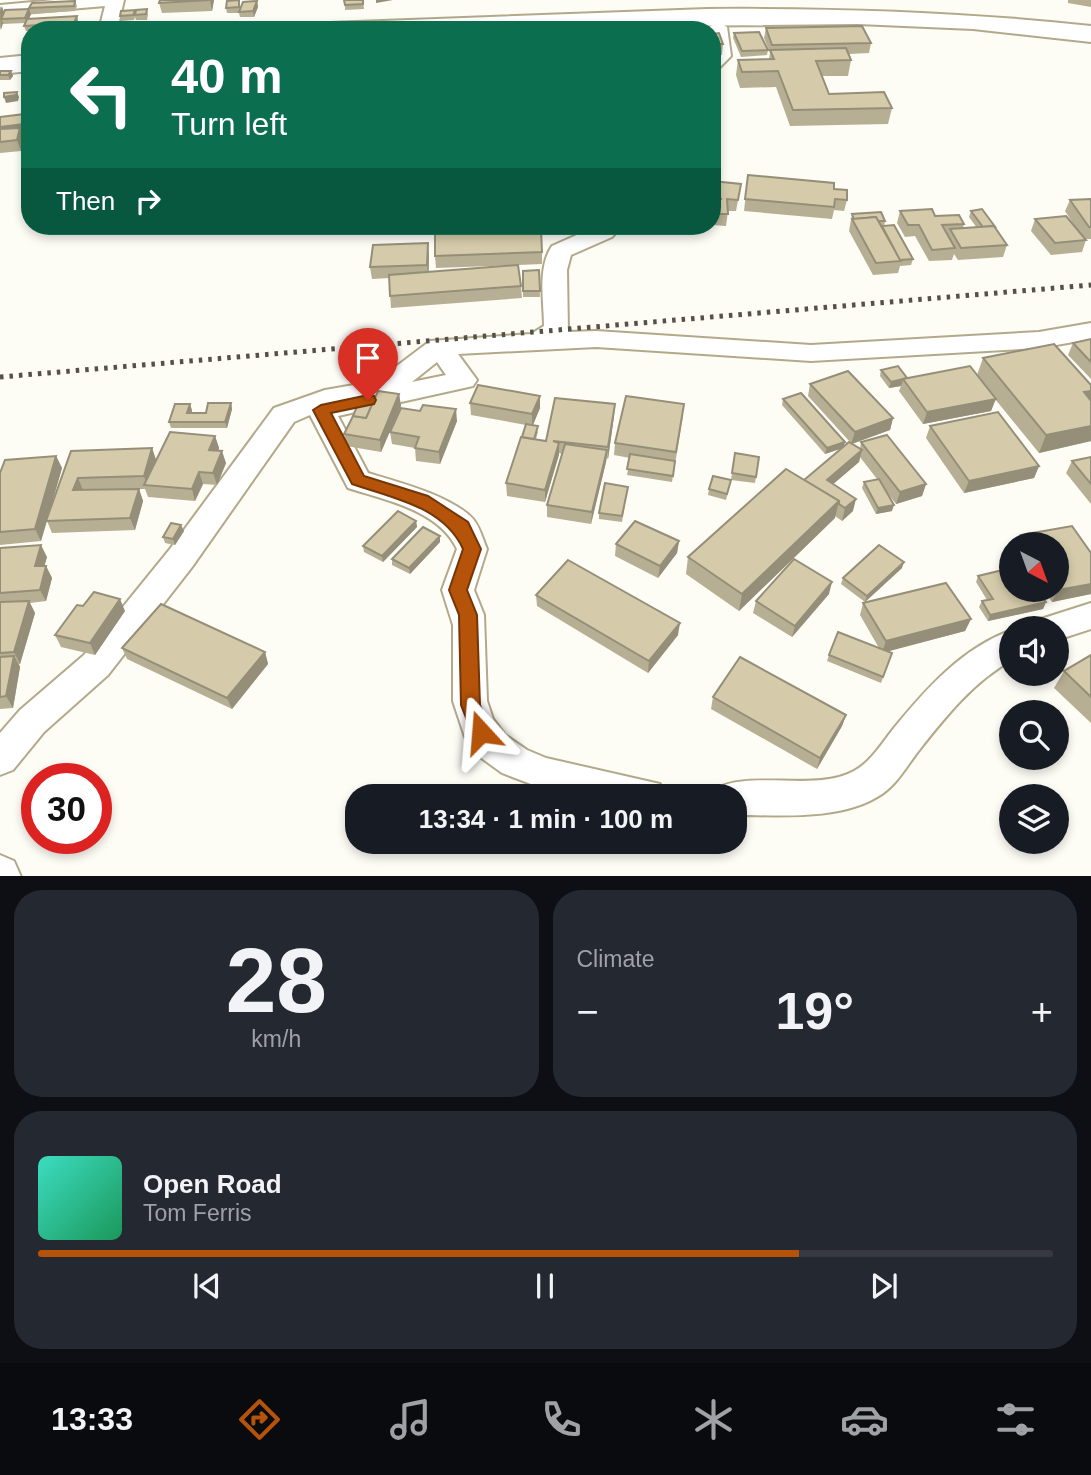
<!DOCTYPE html>
<html lang="en">
<head>
<meta charset="utf-8">
<style>
	body { margin:0; font-family:Helvetica,sans-serif; background:#242831; color:#f1f3f6; height:100vh; display:flex; flex-direction:column; font-size:26px; white-space:nowrap }
	* { box-sizing:border-box; margin:0 }
	p { font-size:23px; color:#9ea1a6 }
	.icon { flex:none; width:38px; height:38px; fill:none; stroke:currentColor; stroke-width:2; stroke-linecap:round; stroke-linejoin:round }
	.map { position:relative; height:876px; overflow:hidden }
	.sheet { display:flex; flex-direction:column; gap:14px; padding:14px; background:#0d0f14; flex:1 }
	.sheet>* { flex:none }
	.guide { position:absolute; left:21px; top:21px; width:700px; height:214px; border-radius:28px; box-shadow:0 4px 10px #0003; background:#0b6e4f; color:#fff; overflow:hidden }
	.needle { width:46px; rotate:139deg }
	.buttons { position:absolute; left:999px; top:532px; display:grid; gap:14px }
	.buttons a { display:grid; place-items:center; width:70px; height:70px; border-radius:50%; background:#171b24; box-shadow:0 4px 10px #0003; font-size:35px }
	.speed { position:absolute; left:21px; top:763px; display:flex; gap:14px; font-size:35px; font-weight:700; text-align:center }
	.speed>* { display:grid; place-content:center; width:91px; height:91px; border-radius:50%; background:#171b24; box-shadow:0 4px 10px #0003; line-height:1 }
	.speed .limit { border:10px solid #d22; background:#fff; color:#111 }
	.pin { position:absolute; display:grid; place-items:center; width:60px; height:60px; color:#fff; margin:-72px -30px; border-radius:50% 50% 50% 0; rotate:-45deg; box-shadow:0 0 7px #0007 }
	.pin .icon { rotate:45deg }
	.me { position:absolute; width:77px; margin:-38px; rotate:341deg; stroke-linejoin:round; filter:drop-shadow(0 0 5px #0008) }
	.turn { display:flex; align-items:center; gap:24px; height:147px; padding:0 35px; font-size:32px }
	.turn .icon { width:91px; height:91px; stroke-width:2.5 }
	.turn b { display:block; font-size:49px; line-height:60px }
	.then { display:flex; align-items:center; height:66px; padding:0 35px; background:#0003; gap:14px; font-size:26px }
	.big { font-size:52px; font-weight:700; line-height:1.1 }
	.sheet .widget { flex:1; display:flex; flex-direction:column; justify-content:center; gap:10px; min-width:0; padding:0 24px; border-radius:28px; background:#242831 }
	.sheet .dial { align-items:center; gap:0 }
	.dial b { font-size:91px; line-height:1 }
	.song { display:flex; align-items:center; gap:21px }
	.cover { width:84px; height:84px; border-radius:10px; background:linear-gradient(135deg,hsl(170 70% 55%),hsl(150 70% 35%)) }
	.played { height:7px; border-radius:4px; background:linear-gradient(90deg,#b45309 75%,#363941 75%) }
	.keys { display:flex; justify-content:space-around; direction:ltr }
	.heat { display:flex; justify-content:space-between; align-items:center; font-size:38px; direction:ltr }
	.sheet .tiles { flex:1; display:grid; gap:14px; grid-template-columns:1fr 1fr }
	.widget:last-child { grid-column:span 2 }
	.trip { position:absolute; left:345px; top:784px; width:402px; height:70px; border-radius:28px; background:#171b24; box-shadow:0 4px 10px #0003; font-weight:700; line-height:70px; text-align:center }
	.menu { display:flex; height:112px; justify-content:space-around; align-items:center; background:#090b0e; color:#9ea1a6 }
	.menu .icon { width:49px; height:49px }
	.menu .current { color:#b45309 }
	.menu b { font-size:32px; color:#f1f3f6 }
	.map>svg:first-child { display:block }
	.lines { fill:none; stroke-linecap:round; stroke-linejoin:round }
	.street-casing { stroke:#b3a98a; stroke-width:4 }
	.highway-casing { stroke:#b3a98a; stroke-width:4 }
	.street { fill:#fff; fill-rule:evenodd }
	.highway { fill:#fff; fill-rule:evenodd }
	.rail { stroke:#545146; stroke-width:5; stroke-dasharray:3.5 6; stroke-linecap:butt }
	.wall { fill:#b7af93 }
	.shaded-wall { fill:#958e78 }
	.building { fill:#d5cbab; stroke:#958e78; stroke-width:2 }
	.route { fill:#b45309; stroke:#753606; stroke-width:2 }
</style>
</head>
<body>
<div class="map">
<svg width="1091" height="877" viewBox="0 0 1091 877">
	<rect width="100%" height="100%" fill="#fdfcf5"/>
	<g class="lines">
		<defs>
			<g id="street">
				<path d="M55,0h69l-7,30h-18l6,-24 -105,9v-10z"/>
				<path d="M718,22l9,5 4,29 -12,12 -7,2v-40l-3,-3z"/>
				<path d="M597,226h25l-10,11 -41,18 -4,15 1,62 28,-1 215,14 228,-13 52,-9v16l-52,9 -228,13 -215,-14 -138,7 19,26 -4,6 -135,30 30,57c30,9 84,23 105,46 7,8 10,21 14,30l-13,41 10,25 3,86 6,18 12,16 22,15 19,8 114,26 5,12h-103l-60,-23 -22,-16 -15,-20 -12,-36v-76l-11,-35 15,-41c-18,-39 -72,-49 -109,-61l-38,-73 -16,7 -102,145 -84,108 -64,57 -31,38 -13,5v-42l20,-23 64,-55 86,-106 104,-141 51,-18 52,-9 53,-40 101,-7 13,-8c0,-24 -7,-58 8,-80zM437,362l9,13 -34,7z"/>
				<path d="M1091,603v26l-34,11v-12h-20l4,-9z"/>
				<path d="M1012,630v30c-38,21 -66,56 -92,89 -12,15 -22,34 -38,45 -40,27 -101,21 -147,21v-19h-18l5,-10c37,-14 97,5 132,-15 17,-9 28,-28 40,-43 32,-39 68,-80 118,-98z"/>
				<path d="M0,855l14,6 7,16h-21z"/>
			</g>
			<g id="highway">
				<path d="M707,9c129,-1 256,3 384,17v16l-118,-13 -115,-5 -541,6 3,-5 9,-2z"/>
				<path d="M30,55v16l-30,3v-16z"/>
			</g>
		</defs>
		<use href="#street" class="street-casing"/>
		<use href="#highway" class="highway-casing"/>
		<use href="#street" class="street"/>
		<use href="#highway" class="highway"/>
		<path class="rail" d="M0,377l1091,-92"/>
	</g>
	<g class="wall">
		<path d="M160,0h54l-2,11 -50,2 -3,-10z"/>
		<path d="M363,0l1,9 -19,1v-5z"/>
		<path d="M1068,0h23v7l-23,-4z"/>
		<path d="M75,1l2,5 -2,5 -44,3 -2,-6z"/>
		<path d="M257,1l1,6 -4,10h-14l-1,-4h-12l-1,-5 14,-3v4z"/>
		<path d="M0,6l4,7 25,-4 2,5 -2,5 48,-3 1,6 -2,6 -46,2v1h-4l-2,-5 1,-3 -22,1v-1l-3,7z"/>
		<path d="M147,9l1,6 -1,5h-11l-1,-3 -1,3 -13,1 -1,-5 15,-3z"/>
		<path d="M766,28l105,15 -2,10 -20,1 2,6 -3,16h-26l7,18 63,14 -4,16 -98,2 -14,-39 -36,1 -4,-13 2,-15 31,-1 1,-6 -6,-15z"/>
		<path d="M734,33l34,17 -1,5 -26,2 -8,-19z"/>
		<path d="M712,34l11,10 -1,11h-10z"/>
		<path d="M30,67v10h-6l-2,-5z"/>
		<path d="M0,71h11l2,5 -3,4h-10z"/>
		<path d="M30,103v14h-3l2,8 -1,10 -5,1 1,3 -3,12 -21,2v-36l25,-3 -1,-2z"/>
		<path d="M748,175l86,14 13,11 -3,11 -10,-1 -2,9 -88,-8z"/>
		<path d="M712,181l29,3 -5,27h-8l-2,15 -14,-1z"/>
		<path d="M1091,199v40h-5v1l-4,12 -31,3 -20,-24 4,-12 43,12 -13,-20 5,-11z"/>
		<path d="M900,211l35,5 29,8 -1,4h14l-8,-11 2,-6 36,34 -4,12 -45,3 -4,-6 -2,6 -23,1 -14,-25 -10,1 -8,-14z"/>
		<path d="M852,214l33,7 -1,5 29,33 -2,6 -11,1 -2,7 -25,2 -24,-44z"/>
		<path d="M542,252v12l-24,1 3,21 1,12 -131,10 -2,-30 -17,1 -2,-12 59,-12v17l86,-7 -79,3 -1,-12z"/>
		<path d="M539,270l1,27h-17v-26z"/>
		<path d="M1091,339v40l-23,-24 5,-12z"/>
		<path d="M983,358l108,27v56l-52,12 -44,-54 -4,12 -68,13 -24,-33 2,-5 -12,2 -9,-12 1,-6 26,8 70,-3z"/>
		<path d="M810,384l83,34 -3,12 -38,14 8,5 1,-7 65,42 -4,12 -26,8 -10,-13 6,20 -16,3 -14,-26 2,-6 13,-3 -17,-22 -1,5 -26,22 20,27 -11,10 -7,-5v2l-96,93 -53,-37 2,-17 116,-77 38,-32 -17,6 -43,-49 1,-6 62,43 -2,5 7,-5 -42,-46z"/>
		<path d="M399,394l2,12 -20,46 -35,-6 -2,-12 30,-34z"/>
		<path d="M540,396v12l-7,17 5,7 -2,7 10,2 69,-37 -1,12 -6,43 -1,-1 -16,66 -44,-7v-12l15,-51 -3,-1 -14,49 -38,-6 -1,-13 20,-58 -55,-10 -1,-12z"/>
		<path d="M231,403l1,6 -5,19h-56l-2,-6 23,-12v3h14z"/>
		<path d="M683,416l-11,66 -45,-7 3,-17 -16,-3 1,-12z"/>
		<path d="M457,421l-17,43 -24,-3 -1,-13 -23,-4 -2,-12z"/>
		<path d="M930,426l109,40 -5,12 -70,15 -38,-55z"/>
		<path d="M215,436l4,12 -1,3 8,12 -9,22 -14,-1 -8,17 -47,-4 -3,-8h-6l4,12 -8,29 -83,3 -5,-12 -6,20 -41,4v-72l56,-17 6,12 -14,49 23,-66 81,-3 4,12z"/>
		<path d="M735,453l24,4 -4,26 -24,-3z"/>
		<path d="M1091,457v47l-25,-31 6,-12z"/>
		<path d="M731,480l-5,20 -18,-5 1,-6z"/>
		<path d="M628,487l-6,35 -23,-3v-6z"/>
		<path d="M416,521l1,6 -34,35 -19,-10 -1,-6z"/>
		<path d="M184,531l-9,14 -10,-2 -2,-6z"/>
		<path d="M1021,535l70,18v41l-39,8 -8,-12h13v-46h-40z"/>
		<path d="M440,536v6l-30,32 -18,-9v-6z"/>
		<path d="M679,541l-2,12 -19,25 -43,-22 1,-12z"/>
		<path d="M0,548l47,9 -3,9h2l6,12 -6,23 -16,2 5,10 -15,51h-1l1,3 -7,41 -13,1z"/>
		<path d="M902,568l-37,34 -24,-18 2,-6z"/>
		<path d="M978,576l41,19 27,7 -3,7 -55,12 -9,-14 3,-6 5,-1 -11,-18z"/>
		<path d="M829,594l-37,43 -39,-24 3,-12z"/>
		<path d="M536,595l142,40 -30,38 -111,-67z"/>
		<path d="M863,603l108,16 -6,12 -77,20 4,2 -11,30 -54,-22 2,-6 50,-7 -19,-33z"/>
		<path d="M125,611l-30,44 -34,-8 -6,-12z"/>
		<path d="M122,648l143,4 3,12 -36,45 -105,-50z"/>
		<path d="M1091,655v68l-37,-35 10,-17z"/>
		<path d="M713,697l133,18 -4,11 -25,43 -106,-60z"/>
	</g>
	<g class="shaded-wall">
		<path d="M210,0h4l-2,11z"/>
		<path d="M376,0h17l-17,3z"/>
		<path d="M257,1l1,6 -4,10 -1,-6z"/>
		<path d="M2,6l3,10 -4,3 2,4 -2,7 -1,-19z"/>
		<path d="M29,9l2,5 -4,9 -2,-5z"/>
		<path d="M77,16l1,6 -2,6 -2,-5z"/>
		<path d="M11,71l2,5 -3,4 -2,-5z"/>
		<path d="M17,92l2,5 -1,4 -12,2 -2,-6z"/>
		<path d="M25,114l4,11 -1,10 -5,1 1,3 -3,12 -4,-11 -17,-2v-11z"/>
		<path d="M428,243l1,12 -1,22 -1,-12z"/>
		<path d="M903,380l-2,6 -12,2 2,-6z"/>
		<path d="M1091,391v9l-7,-8z"/>
		<path d="M399,394l2,12 -20,46 -1,-12z"/>
		<path d="M540,396v12l-8,19v-13z"/>
		<path d="M996,399l-5,12 -68,13 4,-12z"/>
		<path d="M231,403l1,6 -5,19 -2,-6z"/>
		<path d="M190,404l2,6 -3,9 -2,-6z"/>
		<path d="M615,404l-1,12 -6,43v-12z"/>
		<path d="M456,409l1,12 -17,43 -1,-12z"/>
		<path d="M893,418l-3,12 -39,14 4,-12z"/>
		<path d="M1091,426v15l-52,12 7,-18z"/>
		<path d="M215,436l4,12 -6,14 -4,-12z"/>
		<path d="M845,442l-2,6 -18,6 2,-6z"/>
		<path d="M559,443v12l-14,47v-12z"/>
		<path d="M152,448l4,12 -9,26 -3,-10z"/>
		<path d="M607,450l-1,12 -15,62 1,-12z"/>
		<path d="M862,450l-3,12 -35,30 3,-12z"/>
		<path d="M222,451l4,12 -9,22 -4,-12z"/>
		<path d="M56,456l6,12 -21,73 -6,-12z"/>
		<path d="M1039,466l-5,12 -70,15 5,-12z"/>
		<path d="M199,472l4,12 -8,17 -3,-12z"/>
		<path d="M78,478l5,12h-10z"/>
		<path d="M926,484l-4,12 -26,8 4,-12z"/>
		<path d="M139,489l4,12 -8,29 -5,-12z"/>
		<path d="M856,499l-3,12 -11,10 3,-13z"/>
		<path d="M839,501l-4,17 -96,93 3,-17z"/>
		<path d="M894,505l-2,6 -16,3 2,-6z"/>
		<path d="M416,521l1,6 -34,35 -1,-6z"/>
		<path d="M181,525l3,6 -9,14 -2,-6z"/>
		<path d="M440,536v6l-30,32 -1,-6z"/>
		<path d="M679,541l-2,12 -19,25 2,-12z"/>
		<path d="M41,545l6,12 -6,21 -6,-12z"/>
		<path d="M904,562l-2,6 -37,34 2,-6z"/>
		<path d="M46,566l6,12 -6,23 -6,-11z"/>
		<path d="M832,582l-3,12 -37,43 3,-11z"/>
		<path d="M1091,584v10l-39,8 6,-12z"/>
		<path d="M120,599l5,12 -30,44 -5,-12z"/>
		<path d="M29,601l6,12 -15,51 -6,-12z"/>
		<path d="M1046,602l-3,7 -55,12 2,-6z"/>
		<path d="M971,619l-6,12 -83,22 4,-12z"/>
		<path d="M680,623l-2,12 -30,38 1,-12z"/>
		<path d="M265,652l3,12 -36,45 -5,-11z"/>
		<path d="M14,656l6,11 -7,41 -7,-12z"/>
		<path d="M846,715l-4,11 -25,43 3,-11z"/>
	</g>
	<g class="building">
		<path d="M160,0h50l-51,3z"/>
		<path d="M239,0v7l-13,1 1,-7z"/>
		<path d="M344,0h19v4l-18,1z"/>
		<path d="M75,1l-1,5 -45,2 3,-5z"/>
		<path d="M257,1l-4,10 -14,1 4,-10z"/>
		<path d="M29,9l-4,9 -24,1 4,-9z"/>
		<path d="M147,9l-1,5 -11,1 1,-5z"/>
		<path d="M135,10l-2,5 -13,1 1,-5z"/>
		<path d="M77,16l-3,7 -50,3 3,-7z"/>
		<path d="M862,26l9,17 -99,2 -6,-17z"/>
		<path d="M759,32l9,18 -26,1 -8,-18z"/>
		<path d="M719,33l4,11h-11v-10z"/>
		<path d="M846,48l5,12 -35,1 13,33 55,-2 8,16 -99,2 -15,-39 -36,1 -4,-12 36,-1 -4,-9z"/>
		<path d="M30,67v4l-8,1 1,-4z"/>
		<path d="M0,71h11l-3,4h-8z"/>
		<path d="M17,92l-1,3 -12,2v-4z"/>
		<path d="M28,103h2v8l-6,1z"/>
		<path d="M25,114l-1,10 -24,3v-10z"/>
		<path d="M20,128l-3,12 -17,2v-13z"/>
		<path d="M748,175l86,8v6l13,1v10l-12,-1 -1,8 -89,-8z"/>
		<path d="M712,181l29,3 -3,16 -11,-1 1,15h-16v-15h10l-10,-1z"/>
		<path d="M1091,199v28h-2l-19,-27z"/>
		<path d="M932,209l3,7 24,-1 5,9 -22,1 13,23 -23,2 -13,-25h-11l-8,-14z"/>
		<path d="M982,209l14,19 -2,-2 -11,1 -12,-16z"/>
		<path d="M881,212l4,9h-7l-2,-4 -22,2 -2,-5z"/>
		<path d="M1066,216l20,24 -31,3 -20,-24z"/>
		<path d="M876,217l25,44 -25,2 -24,-44z"/>
		<path d="M894,225l19,34 -13,1 -18,-34z"/>
		<path d="M994,226l13,19 -46,3 -11,-19z"/>
		<path d="M541,230l1,22 -107,4v-23z"/>
		<path d="M428,243l-1,22 -57,2 3,-22z"/>
		<path d="M518,265l3,21 -131,10 -1,-21z"/>
		<path d="M539,270l1,21h-17v-20z"/>
		<path d="M1091,339v23l-18,-19z"/>
		<path d="M1054,344l37,41v6l-7,1 7,9v25l-45,9 -63,-77z"/>
		<path d="M898,366l9,12 -16,4 -10,-12z"/>
		<path d="M970,366l26,33 -69,13 -24,-33z"/>
		<path d="M848,371l45,47 -38,14 -45,-48z"/>
		<path d="M478,385l62,11 -8,18 -62,-11z"/>
		<path d="M378,391l21,3 -19,46 -36,-6 9,-18 13,2z"/>
		<path d="M801,393l44,49 -18,6 -44,-49z"/>
		<path d="M626,396l58,8 -8,48 -61,-9z"/>
		<path d="M555,398l60,6 -7,43 -55,-6 6,2 -14,47 -39,-7 15,-46 25,4z"/>
		<path d="M360,399l14,1 -8,18 -13,-2z"/>
		<path d="M208,403h23l-6,19h-56l6,-18h15l-3,9h19z"/>
		<path d="M423,405l33,4 -17,43 -24,-4 4,-11 -29,-5 11,-24 19,3z"/>
		<path d="M998,412l41,54 -70,15 -39,-55z"/>
		<path d="M526,424l12,2 -4,13 -12,-2z"/>
		<path d="M170,432l45,4 -6,14 13,1 -9,22 -14,-1 -7,17 -48,-4z"/>
		<path d="M887,435l39,49 -26,8 -39,-50z"/>
		<path d="M849,442l13,8 -35,30 29,19 -11,9 -6,-4v-3l-35,-21z"/>
		<path d="M565,444l42,6 -15,62 -45,-7z"/>
		<path d="M152,448l-8,28 -66,2 -5,12 66,-1 -9,29 -84,3 25,-70z"/>
		<path d="M735,453l24,4 -3,20 -24,-4z"/>
		<path d="M630,454l45,7 -2,15 -46,-7z"/>
		<path d="M56,456l-21,73 -35,3v-59l5,-13z"/>
		<path d="M1091,457v27l-19,-23z"/>
		<path d="M786,469l53,32 -97,93 -54,-37z"/>
		<path d="M713,476l18,4 -4,14 -18,-5z"/>
		<path d="M879,479l15,26 -16,3 -14,-26z"/>
		<path d="M605,483l23,4 -6,29 -23,-3z"/>
		<path d="M398,511l18,10 -34,35 -19,-10z"/>
		<path d="M635,521l44,20 -19,25 -44,-22z"/>
		<path d="M171,523l10,2 -8,14 -10,-2z"/>
		<path d="M1072,526l19,27v31l-33,6 -1,-2v-44h-29l-7,-9z"/>
		<path d="M423,527l17,9 -31,32 -17,-9z"/>
		<path d="M41,545l-6,21h11l-6,24 -40,3v-45z"/>
		<path d="M879,545l25,17 -37,34 -24,-18z"/>
		<path d="M794,559l38,23 -37,44 -39,-25z"/>
		<path d="M568,560l112,63 -31,38 -113,-66z"/>
		<path d="M1003,570l9,13v7h4l3,5 18,-4 9,11 -56,13 -8,-14 11,-2 -15,-23z"/>
		<path d="M946,583l25,36 -85,22 -23,-38z"/>
		<path d="M94,592l26,7 -30,44 -35,-8 22,-30 6,1z"/>
		<path d="M29,601l-15,51 -14,1v-51z"/>
		<path d="M161,604l104,48 -38,46 -105,-50z"/>
		<path d="M838,632l54,21 -9,24 -54,-22z"/>
		<path d="M1091,655v42l-27,-26z"/>
		<path d="M14,656l-8,40 -6,1v-40z"/>
		<path d="M740,657l106,58 -26,43 -107,-61z"/>
	</g>
	<path class="route" d="M368,395l6,1 2,4 -2,4 -43,9 33,63 64,20 40,26 13,27 -14,41 10,25 3,90 11,27 -3,6 -7,3 -7,-3 -13,-33 -2,-90 -10,-25 14,-41c-19,-42 -70,-51 -111,-65l-39,-74 8,-5z"/>
</svg>
<div class="buttons">
<a><svg class="needle" viewBox="-14 -14 28 28"><path d="M0-13l5 13h-10z" fill="#e53935"/><path d="M0 13l5-13h-10z" fill="#9ea1a6"/></svg></a>
<a><svg class="icon" aria-label="sound" viewBox="0 0 24 24"><path d="M4 9h4l5-4v14l-5-4H4zM17 9q2 3 0 6"/></svg></a>
<a><svg class="icon" aria-label="search" viewBox="0 0 24 24"><circle cx="10" cy="10" r="6"/><path d="M15 15l6 6"/></svg></a>
<a><svg class="icon" aria-label="layers" viewBox="0 0 24 24"><path d="M12 4l9 5-9 5-9-5zM3 14l9 5 9-5"/></svg></a>
</div>
<div class="speed"><div class="limit">30</div></div>
<div class="pin" style="left:368px;top:400px;background:#d93025"><svg class="icon" aria-label="arrive" viewBox="0 0 24 24"><path d="M6 21V4h12l-3 4 3 4H6"/></svg></div>
<svg class="me" style="left:481px;top:732px" viewBox="-20 -20 40 40"><path d="M0-17L14 15 0 8-14 15z" fill="#b45309" stroke="#fff" stroke-width="4"/></svg>
<div class="trip">13:34 · 1 min · 100 m</div>
<div class="guide">
<div class="turn"><svg class="icon" aria-label="left" viewBox="0 0 24 24"><path d="M17 20v-9H6M10 6l-5 5 5 5"/></svg><div><b>40 m</b>Turn left</div></div>
<div class="then">Then<svg class="icon" aria-label="right" viewBox="0 0 24 24"><path d="M7 20v-9h11M14 6l5 5-5 5"/></svg></div>
</div>
</div>
<section class="sheet">
<div class="tiles">
<div class="widget dial"><b>28</b><p>km/h</p></div>
<div class="widget"><p>Climate</p>
<div class="heat"><a>−</a><b class="big">19°</b><a>+</a></div>
</div>
<div class="widget">
<div class="song"><i class="cover"></i><div><b>Open Road</b><p>Tom Ferris</p></div></div>
<div class="played"></div>
<div class="keys"><svg class="icon" aria-label="previous" viewBox="0 0 24 24"><path d="M18 5L8 12l10 7zM5 5v14"/></svg><svg class="icon" aria-label="pause" viewBox="0 0 24 24"><path d="M8 5v14M16 5v14"/></svg><svg class="icon" aria-label="next" viewBox="0 0 24 24"><path d="M6 5l10 7-10 7zM19 5v14"/></svg></div>
</div>
</div>
</section>
<nav class="menu">
<b>13:33</b>
<svg class="icon current" aria-label="directions" viewBox="0 0 24 24"><path d="M12 3l9 9-9 9-9-9zM9 14v-3h6M13 9l2 2-2 2"/></svg>
<svg class="icon" aria-label="music" viewBox="0 0 24 24"><path d="M9 18V5l10-2v13"/><circle cx="6" cy="18" r="3"/><circle cx="16" cy="16" r="3"/></svg>
<svg class="icon" aria-label="phone" viewBox="0 0 24 24"><path d="M5 4h4l2 5-3 2q2 4 5 5l2-3 5 2v4C11 20 4 13 5 4z"/></svg>
<svg class="icon" aria-label="climate" viewBox="0 0 24 24"><path d="M12 3v18M4 7l16 10M4 17L20 7"/></svg>
<svg class="icon" aria-label="car" viewBox="0 0 24 24"><path d="M5 17H2v-5l4-1 3-4h7l3 4 3 1v5h-3M9 17h6M6 11h13"/><circle cx="7" cy="17" r="2"/><circle cx="17" cy="17" r="2"/></svg>
<svg class="icon" aria-label="filters" viewBox="0 0 24 24"><path d="M4 7h16M4 17h16"/><circle cx="9" cy="7" r="2"/><circle cx="15" cy="17" r="2"/></svg>
</nav>
</body>
</html>
